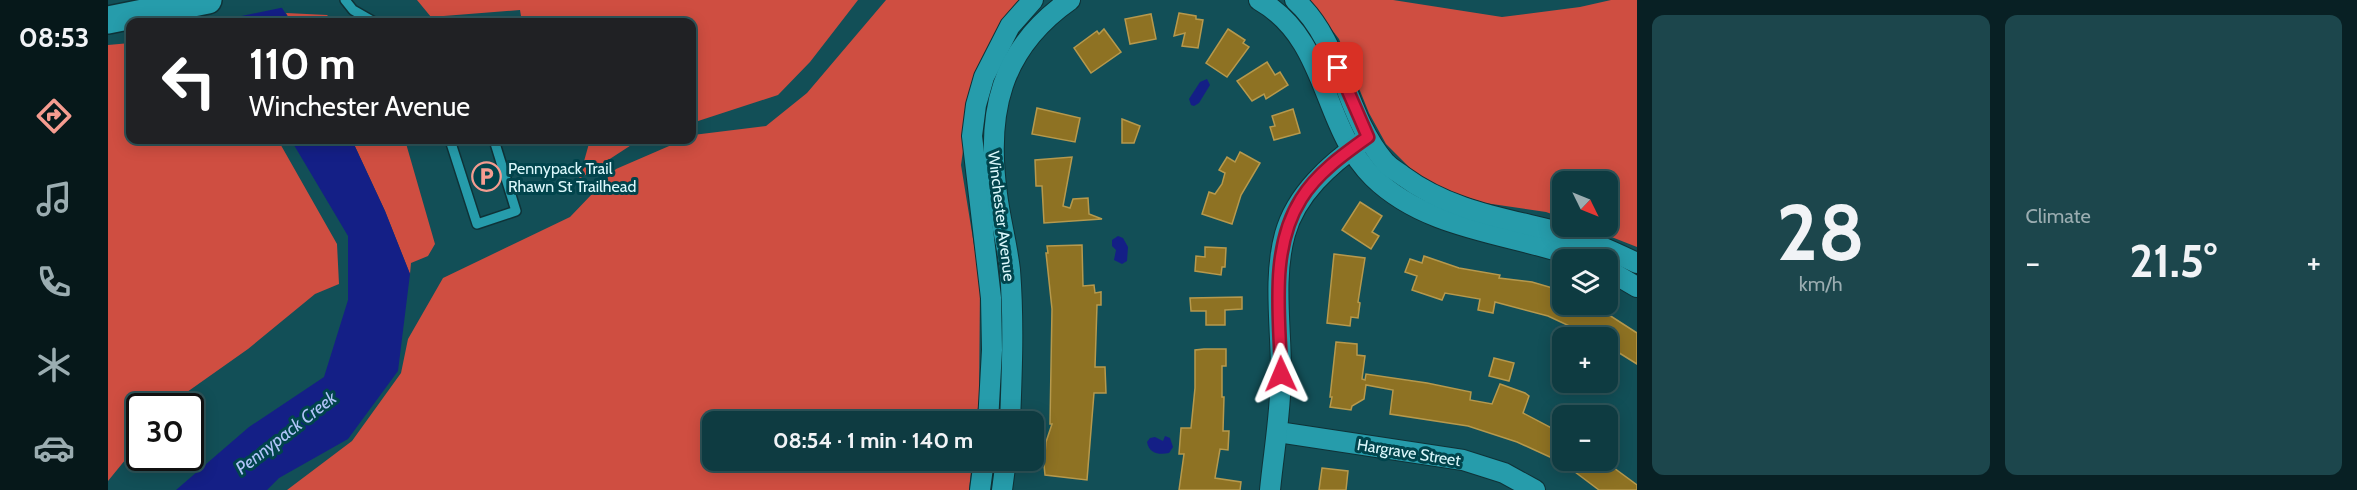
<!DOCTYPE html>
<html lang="en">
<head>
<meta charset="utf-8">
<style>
	body { margin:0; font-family:Cabin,sans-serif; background:#1c464c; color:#f1f3f6; height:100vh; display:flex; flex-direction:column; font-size:22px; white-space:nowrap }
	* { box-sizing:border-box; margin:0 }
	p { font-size:20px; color:#9badb1 }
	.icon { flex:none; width:33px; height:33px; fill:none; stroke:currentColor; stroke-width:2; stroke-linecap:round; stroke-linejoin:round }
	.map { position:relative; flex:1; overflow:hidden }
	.panel { display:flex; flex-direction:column; gap:15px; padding:15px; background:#082024; width:720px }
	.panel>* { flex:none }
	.hud { position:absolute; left:18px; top:18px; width:570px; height:126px; border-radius:12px; box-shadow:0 3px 15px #0003,0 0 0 2px #2e555a; background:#202124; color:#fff; overflow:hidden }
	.needle { width:39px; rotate:133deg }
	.tools { position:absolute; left:1444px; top:171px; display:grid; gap:12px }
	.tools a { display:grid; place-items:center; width:66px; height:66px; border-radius:12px; background:#0e3b41; box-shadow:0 3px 15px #0003,0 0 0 2px #2e555a; font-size:30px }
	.speed { position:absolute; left:18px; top:393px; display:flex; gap:12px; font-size:30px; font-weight:700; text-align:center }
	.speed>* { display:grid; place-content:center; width:78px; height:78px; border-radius:50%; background:#0e3b41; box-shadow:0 3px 15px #0003,0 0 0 2px #2e555a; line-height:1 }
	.speed .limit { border:3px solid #111; border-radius:9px; background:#fff; color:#111 }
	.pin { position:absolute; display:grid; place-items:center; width:51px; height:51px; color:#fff; margin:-26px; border-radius:12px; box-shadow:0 3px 9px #0006 }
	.me { position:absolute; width:66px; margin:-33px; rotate:359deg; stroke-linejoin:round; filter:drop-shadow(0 0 4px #0008) }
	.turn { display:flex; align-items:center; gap:21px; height:126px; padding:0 24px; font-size:27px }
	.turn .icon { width:78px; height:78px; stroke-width:2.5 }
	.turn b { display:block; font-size:42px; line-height:51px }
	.big { font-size:45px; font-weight:700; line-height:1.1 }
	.panel .card { flex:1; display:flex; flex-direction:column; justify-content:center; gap:9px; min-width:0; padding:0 21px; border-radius:12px; background:#1c464c }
	.panel .dial { align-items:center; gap:0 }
	.dial b { font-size:78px; line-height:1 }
	.heat { display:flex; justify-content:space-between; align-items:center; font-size:33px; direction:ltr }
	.panel .tiles { flex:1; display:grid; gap:15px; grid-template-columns:repeat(2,1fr) }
	.trip { position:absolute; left:594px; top:411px; width:342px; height:60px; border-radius:12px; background:#0e3b41; box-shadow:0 3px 15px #0003,0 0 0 2px #2e555a; font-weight:700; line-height:60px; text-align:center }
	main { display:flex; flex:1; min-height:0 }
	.tabs { display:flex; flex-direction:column; width:108px; justify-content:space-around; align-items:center; background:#06181a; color:#9badb1 }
	.tabs .icon { width:42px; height:42px }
	.tabs .on { color:#f59c90 }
	.tabs b { font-size:27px; color:#f1f3f6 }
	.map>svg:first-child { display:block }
	.forest { fill:#cf4e41 }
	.water { fill:#141f86 }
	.pier { fill:#124f57 }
	.building { fill:#8e7223; stroke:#b6994d; stroke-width:1.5 }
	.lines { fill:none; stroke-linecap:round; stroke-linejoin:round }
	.service-casing { stroke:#0f3237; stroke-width:12 }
	.minor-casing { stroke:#0f3237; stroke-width:22 }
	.secondary-casing { stroke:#0f3237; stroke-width:30 }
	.service { stroke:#269cab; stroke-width:9 }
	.minor { stroke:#269cab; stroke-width:20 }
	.secondary { stroke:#269cab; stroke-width:27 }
	.route-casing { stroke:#92132f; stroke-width:15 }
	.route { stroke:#e11d48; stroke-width:10 }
	.labels { text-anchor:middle; stroke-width:6; stroke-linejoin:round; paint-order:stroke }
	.poi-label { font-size:16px; fill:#dbf8fc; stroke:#01444c; text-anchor:start }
	.street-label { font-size:16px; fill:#dbf8fc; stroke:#01444c }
	.water-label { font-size:18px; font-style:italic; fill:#b0c4f9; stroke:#01444c }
</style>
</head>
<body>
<main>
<nav class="tabs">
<b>08:53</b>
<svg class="icon on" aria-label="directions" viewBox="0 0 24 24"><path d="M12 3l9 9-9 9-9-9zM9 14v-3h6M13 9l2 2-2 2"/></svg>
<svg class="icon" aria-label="music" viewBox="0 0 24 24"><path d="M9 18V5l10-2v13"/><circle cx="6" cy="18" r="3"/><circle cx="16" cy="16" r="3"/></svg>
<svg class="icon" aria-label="phone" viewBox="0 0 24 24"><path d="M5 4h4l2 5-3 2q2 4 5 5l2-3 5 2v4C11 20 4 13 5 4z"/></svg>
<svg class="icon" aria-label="climate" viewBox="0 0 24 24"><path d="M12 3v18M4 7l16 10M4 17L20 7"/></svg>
<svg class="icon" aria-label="car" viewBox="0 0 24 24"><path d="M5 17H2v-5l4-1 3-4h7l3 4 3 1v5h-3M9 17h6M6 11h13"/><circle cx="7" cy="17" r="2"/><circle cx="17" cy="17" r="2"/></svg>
</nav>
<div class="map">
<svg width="1529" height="490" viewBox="0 0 1529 490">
	<rect width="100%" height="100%" fill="#124f57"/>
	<g class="forest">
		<path d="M309,0h441l-48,62 -32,33 -86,28v-101h-170l-2,-12 -89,7z"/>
		<path d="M778,0h140l-53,79 -12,86 19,117 -1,118 -3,21 -264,1v38l260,1 -3,29h-682l65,-49 49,-68 7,-34 35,-61 127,-61 46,-48 67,-29h9l1,-5 73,-9 41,-33z"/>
		<path d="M1201,0h84l109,17 78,-10 31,-7h26v247l-51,-20 22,-1v-44h-45v36l-17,-6 -61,-9 -59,-19 -40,-40 -17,-31 -30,-74z"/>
		<path d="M178,13l41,2 7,7h-43z"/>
		<path d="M22,43v97h148l59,104 2,40 -24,10 -67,55 -68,48 -9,9h-31l-1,37 -31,38v-436z"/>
		<path d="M244,140h53l30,104 -7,12 -17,7 -1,11 -25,-63z"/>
		<path d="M482,140h49l-60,39z"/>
	</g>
	<g class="water">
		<path d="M104,0h65l14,22h-64z"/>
		<path d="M1099,79l3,6 -11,18 -5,3 -3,-1 -2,-6 11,-17z"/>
		<path d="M183,140h61l33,71 25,63 -12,97 -50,68 -69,39 -12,12h-91l73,-63 75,-50 24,-77v-64z"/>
		<path d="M1010,236l5,2 5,9 -1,14 -5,3 -8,-4 2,-10 -4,-4v-6z"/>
		<path d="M1057,436l5,2 3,9 -4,6c-9,2 -20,1 -22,-11l3,-4 5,-1 8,4z"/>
	</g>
	<path class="pier" d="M101,0h72l4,7 -63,13z"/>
	<g class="building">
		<path d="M1071,13l17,3v3l7,1 -5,28 -16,-2 3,-13 -11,3z"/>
		<path d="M1043,14l5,25 -26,5 -5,-25z"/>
		<path d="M996,29l17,23 -30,21 -17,-25 23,-17 2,3z"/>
		<path d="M1120,29l17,11 -2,3 6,4 -22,30 -21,-14z"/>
		<path d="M1159,62l8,13 5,-3 8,13 -22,14 -2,-5 -12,7 -15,-20z"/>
		<path d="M929,108l43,10 -5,24 -43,-8z"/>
		<path d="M1185,109l7,24 -26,7 -4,-13 5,-1 -3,-10z"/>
		<path d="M1014,119l18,7 -6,17h-12z"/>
		<path d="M1132,152l20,11 -19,32 -9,29 -30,-10 7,-22 6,2 7,-10 3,-11 -6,-3 8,-13 8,5z"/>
		<path d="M964,157l-9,49 7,2 3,-9 15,-1 1,16 13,5 -58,4 -2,-37h-6l-1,-26z"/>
		<path d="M1252,202l22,14 -10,16 7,4 -8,13 -29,-19z"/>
		<path d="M974,245l1,41 11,-1 1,8 6,-1v13h-4l-2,62h10l1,26h-12l-7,87 -42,-5 -1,-10 2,-23 6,-18h-2l2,-115 -6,-56h2l-1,-7z"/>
		<path d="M1097,247l21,1 -1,19h-3l-1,8 -26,-4 1,-15 9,1z"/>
		<path d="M1226,254l31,4 -7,44 2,1 -2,15 -7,-1 -1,9 -23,-3z"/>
		<path d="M1316,256l35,12 41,7 -1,3 33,4 31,9v13h24l19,9 31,20v31l-29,-18v-8h-13l-47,-22 -53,-14 -2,11 -15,-3 2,-11 -35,-6 -3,7 -30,-10 5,-14 -12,-4 5,-13 12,4z"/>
		<path d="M1134,297v12l-17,1v15h-19v-14h-15l-1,-13z"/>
		<path d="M1228,342l21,2v11l8,1 -3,23 3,1 1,-6 61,9 44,9 -1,8 22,4 8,-20 25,9 4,3 -6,17 40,21v26h40l34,25v5h-38l-36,-27 -46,-21 -49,-16 -78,-12 3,-24 -27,-5 -2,14 -12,7 -1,4 -21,-3 2,-10h-2z"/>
		<path d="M1096,349h22v17h-4v31h2l-1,34h6l-1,19 -8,-1 -5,29 26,4 -1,8h-61l5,-36h-5l2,-26h10l4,-40v-38z"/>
		<path d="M1386,358l20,5 -5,18 -20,-5z"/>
		<path d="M1214,468l26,3 -2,19h-27z"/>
	</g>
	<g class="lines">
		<defs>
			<g id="service">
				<path d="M237,0l8,10 21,12"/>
				<path d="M342,140l27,84 39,-13 -22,-71"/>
			</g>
			<g id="minor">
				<path d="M1151,0c70,40 62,126 114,177 56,55 142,56 212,83"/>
				<path d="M1187,0c48,43 49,115 90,162 5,6 13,10 18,14 50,37 109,43 167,59 23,7 46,18 67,28"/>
				<path d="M1500,270l29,17"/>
				<path d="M880,422l4,-72 -1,-52 -19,-162 4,-31 8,-28 26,-51 23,-26"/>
				<path d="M902,422c2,-51 4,-101 0,-152 -3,-26 -10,-51 -13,-76 -11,-81 3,-145 73,-194"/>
				<path d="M1170,432l185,28 41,13 31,17"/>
				<path d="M872,490l4,-30"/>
				<path d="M894,490l4,-30"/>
				<path d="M1162,490c4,-40 11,-79 11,-119 0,-44 -8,-94 4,-137 11,-40 45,-70 78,-93"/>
			</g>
			<path id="secondary" d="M0,20l100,-20"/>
		</defs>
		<use href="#service" class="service-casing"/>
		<use href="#minor" class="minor-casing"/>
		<use href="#secondary" class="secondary-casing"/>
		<use href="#service" class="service"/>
		<use href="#minor" class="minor"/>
		<use href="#secondary" class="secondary"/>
	</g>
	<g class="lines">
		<defs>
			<path id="route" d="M1173,374c-1,-57 -12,-124 20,-175 16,-26 43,-45 67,-62l-30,-69"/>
		</defs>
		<use href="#route" class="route-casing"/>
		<use href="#route" class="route"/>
	</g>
	<defs>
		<symbol id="parking-ring" viewBox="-11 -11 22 22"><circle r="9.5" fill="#01444c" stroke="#f59c90" stroke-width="1.5"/><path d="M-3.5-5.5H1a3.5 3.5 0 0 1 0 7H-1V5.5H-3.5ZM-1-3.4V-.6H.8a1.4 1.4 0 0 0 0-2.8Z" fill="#f59c90"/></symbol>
	</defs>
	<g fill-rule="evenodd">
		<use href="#parking-ring" x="362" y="160" width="33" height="33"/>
	</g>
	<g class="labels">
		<g class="poi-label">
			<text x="400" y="174">Pennypack Trail<tspan x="400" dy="18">Rhawn St Trailhead</tspan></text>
		</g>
		<g class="street-label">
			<text transform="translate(894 216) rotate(83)" y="6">Winchester Avenue</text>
			<text transform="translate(1301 452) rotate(9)" y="6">Hargrave Street</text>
		</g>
		<g class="water-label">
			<text transform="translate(178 433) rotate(-38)" y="6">Pennypack Creek</text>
		</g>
	</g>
</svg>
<div class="tools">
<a><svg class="needle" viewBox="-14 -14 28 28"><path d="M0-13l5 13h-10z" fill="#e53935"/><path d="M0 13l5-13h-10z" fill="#9badb1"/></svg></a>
<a><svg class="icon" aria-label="layers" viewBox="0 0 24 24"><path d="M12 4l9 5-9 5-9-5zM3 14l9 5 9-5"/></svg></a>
<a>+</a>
<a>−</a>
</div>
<div class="speed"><div class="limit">30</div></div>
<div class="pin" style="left:1230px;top:68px;background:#d93025"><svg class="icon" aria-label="arrive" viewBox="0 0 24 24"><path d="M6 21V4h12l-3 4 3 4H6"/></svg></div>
<svg class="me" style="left:1173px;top:374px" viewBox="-20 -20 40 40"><path d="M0-17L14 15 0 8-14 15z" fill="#e11d48" stroke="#fff" stroke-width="4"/></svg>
<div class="trip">08:54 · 1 min · 140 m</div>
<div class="hud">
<div class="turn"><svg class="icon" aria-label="left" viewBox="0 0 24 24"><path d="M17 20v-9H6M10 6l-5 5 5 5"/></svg><div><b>110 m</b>Winchester Avenue</div></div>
</div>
</div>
<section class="panel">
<div class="tiles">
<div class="card dial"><b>28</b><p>km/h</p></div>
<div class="card"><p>Climate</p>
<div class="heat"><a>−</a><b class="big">21.5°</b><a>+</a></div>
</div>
</div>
</section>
</main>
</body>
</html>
